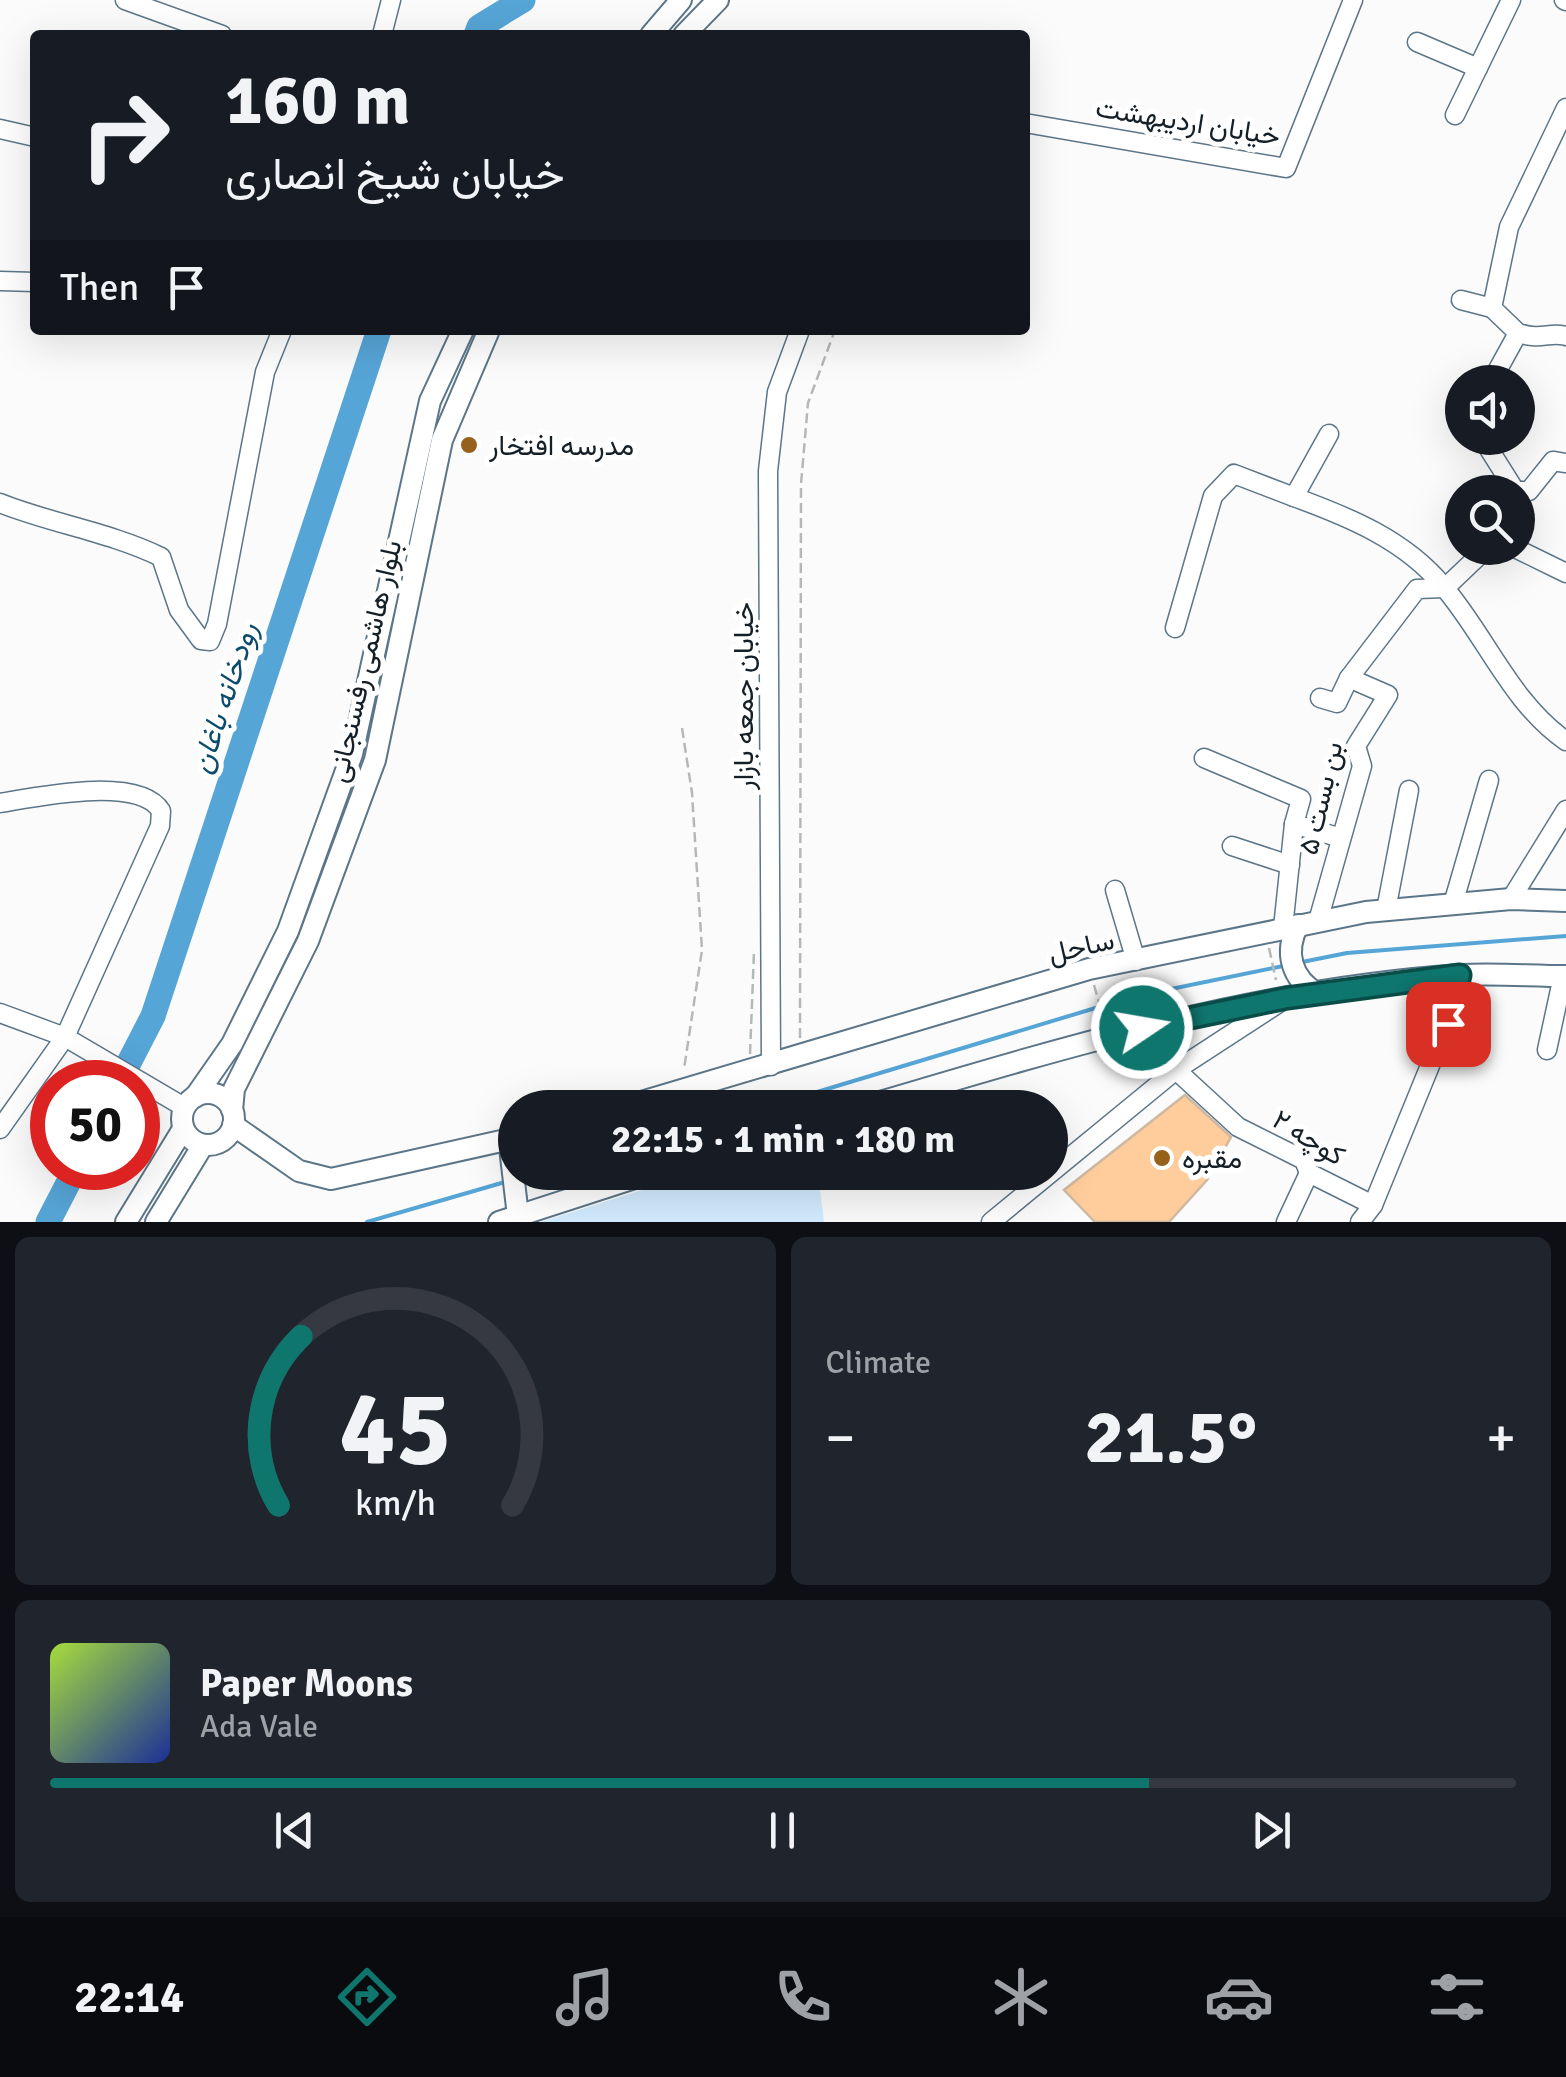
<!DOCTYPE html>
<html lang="en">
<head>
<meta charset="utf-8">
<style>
	body { margin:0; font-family:Signika,Vazirmatn,sans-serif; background:#20242c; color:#f1f3f6; height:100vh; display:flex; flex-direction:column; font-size:38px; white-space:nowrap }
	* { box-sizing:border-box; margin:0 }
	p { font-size:32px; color:#9ea1a6 }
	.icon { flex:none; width:55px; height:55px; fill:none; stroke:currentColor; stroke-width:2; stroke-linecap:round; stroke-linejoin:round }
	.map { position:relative; height:1222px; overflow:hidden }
	.sheet { display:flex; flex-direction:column; gap:15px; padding:15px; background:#0d0f14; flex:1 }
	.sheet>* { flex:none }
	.hud { position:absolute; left:30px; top:30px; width:1000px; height:305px; border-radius:10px; box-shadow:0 10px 40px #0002; background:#171b24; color:#f1f3f6; overflow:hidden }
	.tools { position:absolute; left:1445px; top:365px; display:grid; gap:20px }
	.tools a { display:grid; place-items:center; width:90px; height:90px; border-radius:50%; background:#171b24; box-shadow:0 10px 40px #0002; font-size:50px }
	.speed { position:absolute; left:30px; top:1060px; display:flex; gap:20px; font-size:50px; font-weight:700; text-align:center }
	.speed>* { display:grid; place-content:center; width:130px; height:130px; border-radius:50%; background:#171b24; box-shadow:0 10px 40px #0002; line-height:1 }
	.speed .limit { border:15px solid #d22; background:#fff; color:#111 }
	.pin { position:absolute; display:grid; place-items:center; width:85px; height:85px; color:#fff; margin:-42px; border-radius:20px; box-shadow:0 5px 15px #0006 }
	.me { position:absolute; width:110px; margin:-55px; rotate:78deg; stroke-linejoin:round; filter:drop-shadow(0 0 8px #0008) }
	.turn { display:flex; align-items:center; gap:35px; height:210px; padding:0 30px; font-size:45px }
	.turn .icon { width:130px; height:130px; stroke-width:2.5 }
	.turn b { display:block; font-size:70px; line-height:85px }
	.then { display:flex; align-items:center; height:95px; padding:0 30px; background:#0003; gap:20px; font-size:38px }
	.big { font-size:75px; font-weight:700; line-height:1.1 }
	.sheet .tile { flex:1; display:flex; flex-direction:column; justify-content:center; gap:15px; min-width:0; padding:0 35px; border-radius:15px; background:#20242c }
	.sheet .dial { align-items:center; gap:0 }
	.dial svg { height:260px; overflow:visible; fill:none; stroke:#363941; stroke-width:7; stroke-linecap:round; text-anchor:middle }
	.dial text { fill:#f1f3f6; stroke:none }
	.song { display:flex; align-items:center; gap:30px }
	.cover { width:120px; height:120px; border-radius:15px; background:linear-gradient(135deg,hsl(80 70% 55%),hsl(230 70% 35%)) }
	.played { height:10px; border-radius:5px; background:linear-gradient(90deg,#0f766e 75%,#363941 75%) }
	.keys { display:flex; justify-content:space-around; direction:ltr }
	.heat { display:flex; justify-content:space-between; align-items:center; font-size:55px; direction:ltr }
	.sheet .tiles { flex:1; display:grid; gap:15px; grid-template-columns:1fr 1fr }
	.tile:last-child { grid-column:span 2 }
	.trip { position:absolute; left:498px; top:1090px; width:570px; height:100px; border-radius:50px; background:#171b24; box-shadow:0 10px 40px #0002; font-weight:700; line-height:100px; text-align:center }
	.tab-bar { display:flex; height:160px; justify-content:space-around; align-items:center; background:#090b0e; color:#9ea1a6 }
	.tab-bar .icon { width:70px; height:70px }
	.tab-bar .current { color:#0f766e }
	.tab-bar b { font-size:45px; color:#f1f3f6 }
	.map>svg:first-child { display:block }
	.green { fill:#d3ecff }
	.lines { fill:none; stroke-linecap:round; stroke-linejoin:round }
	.stream { stroke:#56a5d7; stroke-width:4 }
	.river { stroke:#56a5d7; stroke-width:25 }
	.building { fill:#ffcd9b; stroke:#d0b8a1; stroke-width:2.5 }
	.minor-casing { stroke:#5b7688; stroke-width:21 }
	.major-casing { stroke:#5b7688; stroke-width:24 }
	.path { stroke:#b5b8bb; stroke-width:2.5; stroke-dasharray:10 5; stroke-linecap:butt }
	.minor { stroke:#fff; stroke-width:18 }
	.major { stroke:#fff; stroke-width:20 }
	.route-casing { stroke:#0a4d48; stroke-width:25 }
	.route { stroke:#0f766e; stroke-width:18 }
	.poi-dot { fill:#98611b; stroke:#fff; stroke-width:4 }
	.labels { text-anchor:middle; stroke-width:10; stroke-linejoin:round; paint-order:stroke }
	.street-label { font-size:28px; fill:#141f27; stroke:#fff }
	.poi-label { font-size:28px; fill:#141f27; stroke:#fff; text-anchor:start }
	.water-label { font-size:30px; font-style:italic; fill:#0b4b6d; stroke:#fff }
</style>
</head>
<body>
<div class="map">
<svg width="1566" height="1222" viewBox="0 0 1566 1222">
	<rect width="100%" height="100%" fill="#fbfbfb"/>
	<path class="green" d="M699,1172l119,1 6,49h-283z"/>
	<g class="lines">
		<g class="stream">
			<path d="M1297,963l50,-10 219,-17"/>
			<path d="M764,1108l368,-111 151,-31"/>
			<path d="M519,1178l19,-6"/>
			<path d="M367,1222l138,-40"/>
		</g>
		<g class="river">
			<path d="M476,35l3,-8 44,-27"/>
			<path d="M119,1082l34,-66 226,-686"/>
			<path d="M48,1222l28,-54"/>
		</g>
	</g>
	<path class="building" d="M1185,1095l46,42 -24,43 -38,42h-74l-31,-32z"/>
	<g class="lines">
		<defs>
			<g id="minor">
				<path d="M125,0l97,35"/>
				<path d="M1564,0l2,1"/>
				<path d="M382,35l9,-35"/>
				<path d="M1417,42l61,26"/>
				<path d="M1455,115l56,-115"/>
				<path d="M1025,123l261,45 67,-168"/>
				<path d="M0,129l35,8"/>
				<path d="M0,281l35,1"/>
				<path d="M1461,300l31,8"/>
				<path d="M1518,333c24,8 32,-2 48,3"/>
				<path d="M1491,382l27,-49 -26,-25 17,-81 57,-119"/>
				<path d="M1329,434l-35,63c55,20 111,43 149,89 43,50 68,117 123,155"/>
				<path d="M1482,438l34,54"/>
				<path d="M1517,491h12l24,-30 13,2"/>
				<path d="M0,503c53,21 109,29 161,54l18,53 22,30 9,1 7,-17 48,-252 17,-42"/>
				<path d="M1515,548l51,25"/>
				<path d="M1175,628l38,-132 21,-22 60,23"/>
				<path d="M1320,698l17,5 12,-25"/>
				<path d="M1204,758l97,41 -7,25 47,14"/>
				<path d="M0,803c36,-6 139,-28 161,8l-1,15 -95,211 -65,92"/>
				<path d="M1232,846l58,19"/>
				<path d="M1115,890l21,71"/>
				<path d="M1511,899l55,-89"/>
				<path d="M1453,904l36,-124"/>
				<path d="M1386,910l23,-120"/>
				<path d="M1318,921l44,-155 -6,-20 32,-51 -39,-17 68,-89 28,-1 42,-40"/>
				<path d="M1283,928l11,-104"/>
				<path d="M0,1013l65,24 119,70"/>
				<path d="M1547,1050l16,-74"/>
				<path d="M771,1066l-3,-595 9,-79 23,-62"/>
				<path d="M1176,1070l62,57 66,33 5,13 64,32"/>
				<path d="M991,1222l185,-152 109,-71"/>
				<path d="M1286,1222l23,-49"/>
				<path d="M1360,1222l13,-17 74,-181 13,-49"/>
			</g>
			<g id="major">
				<path d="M651,35l30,-35"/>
				<path d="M684,35l34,-35"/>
				<path d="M1298,925c-14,27 -7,54 20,69"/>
				<circle cx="208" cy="1119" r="26"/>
				<path d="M195,1097l37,-53 56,-113 64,-177 78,-353 33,-71"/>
				<path d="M621,1108l468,-139 277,-57 145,-13 55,2"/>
				<path d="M860,1108c195,-58 394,-119 600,-133 35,-2 71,1 106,1"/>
				<path d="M232,1110l2,-21 74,-148 67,-181 67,-320 47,-110"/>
				<path d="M233,1125l66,46 32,8 184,-41"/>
				<path d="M509,1139l9,77"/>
				<path d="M126,1222l57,-93"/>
				<path d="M156,1222l47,-77"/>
				<path d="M499,1222l154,-50"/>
			</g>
		</defs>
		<use href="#minor" class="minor-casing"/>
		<use href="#major" class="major-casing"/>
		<g class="path">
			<path d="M682,728l10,65 10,157 -18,119"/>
			<path d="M1269,948l7,32"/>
			<path d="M1094,985l10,35"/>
			<path d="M800,1038l1,-554 7,-81 27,-73"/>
			<path d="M750,1054l4,-102"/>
		</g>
		<use href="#minor" class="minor"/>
		<use href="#major" class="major"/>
	</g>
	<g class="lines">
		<defs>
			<path id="route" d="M1142,1028l145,-30 173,-23 -12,49"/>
		</defs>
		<use href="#route" class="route-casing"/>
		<use href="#route" class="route"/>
	</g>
	<g class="poi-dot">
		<circle cx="469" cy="445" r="10"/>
		<circle cx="1162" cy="1158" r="10"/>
	</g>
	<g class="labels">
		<g class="street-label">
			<text transform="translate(1188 121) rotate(9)" y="10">خیابان اردیبهشت</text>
			<text transform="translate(364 661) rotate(-77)" y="10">بلوار هاشمی رفسنجانی</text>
			<text transform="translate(743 696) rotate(-90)" y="10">خیابان جمعه بازار</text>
			<text transform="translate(1320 798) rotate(-77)" y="10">بن بست ۵</text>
			<text transform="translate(1081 946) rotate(-13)" y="10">ساحل</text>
			<text transform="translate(1309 1137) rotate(32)" y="10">کوچه ۲</text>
		</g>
		<g class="poi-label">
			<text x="489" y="455">مدرسه افتخار</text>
			<text x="1182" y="1168">مقبره</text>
		</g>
		<g class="water-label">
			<text transform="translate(224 698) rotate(-72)" y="10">رودخانه باغان</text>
		</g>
	</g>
</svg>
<div class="tools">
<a><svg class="icon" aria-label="sound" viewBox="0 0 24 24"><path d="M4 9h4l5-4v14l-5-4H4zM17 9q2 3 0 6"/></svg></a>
<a><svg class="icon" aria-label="search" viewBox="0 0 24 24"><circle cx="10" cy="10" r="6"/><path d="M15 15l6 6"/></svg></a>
</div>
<div class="speed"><div class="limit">50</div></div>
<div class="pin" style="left:1448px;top:1024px;background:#d93025"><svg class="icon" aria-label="arrive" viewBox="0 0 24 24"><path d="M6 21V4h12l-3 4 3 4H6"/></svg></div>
<svg class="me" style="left:1142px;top:1028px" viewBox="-20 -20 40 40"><circle r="17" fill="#0f766e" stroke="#fff" stroke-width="3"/><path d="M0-11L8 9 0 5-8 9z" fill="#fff"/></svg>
<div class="trip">22:15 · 1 min · 180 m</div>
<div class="hud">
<div class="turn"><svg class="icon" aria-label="right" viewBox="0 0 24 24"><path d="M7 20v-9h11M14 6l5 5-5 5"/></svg><div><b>160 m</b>خیابان شیخ انصاری</div></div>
<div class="then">Then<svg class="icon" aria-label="arrive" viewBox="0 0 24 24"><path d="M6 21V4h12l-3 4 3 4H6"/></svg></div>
</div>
</div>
<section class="sheet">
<div class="tiles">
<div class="tile dial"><svg viewBox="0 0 100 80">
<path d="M14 69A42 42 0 1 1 86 69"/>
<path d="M14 69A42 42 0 0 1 21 17" stroke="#0f766e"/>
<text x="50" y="56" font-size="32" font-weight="700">45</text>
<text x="50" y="72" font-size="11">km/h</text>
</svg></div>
<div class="tile"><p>Climate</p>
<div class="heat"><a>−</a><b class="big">21.5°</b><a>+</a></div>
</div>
<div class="tile">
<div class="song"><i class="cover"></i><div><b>Paper Moons</b><p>Ada Vale</p></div></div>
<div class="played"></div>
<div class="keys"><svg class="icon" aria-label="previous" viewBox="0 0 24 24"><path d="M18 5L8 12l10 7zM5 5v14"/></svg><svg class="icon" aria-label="pause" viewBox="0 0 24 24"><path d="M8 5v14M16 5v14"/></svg><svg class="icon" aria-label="next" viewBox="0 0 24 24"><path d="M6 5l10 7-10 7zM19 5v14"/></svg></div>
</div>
</div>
</section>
<nav class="tab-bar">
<b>22:14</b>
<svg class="icon current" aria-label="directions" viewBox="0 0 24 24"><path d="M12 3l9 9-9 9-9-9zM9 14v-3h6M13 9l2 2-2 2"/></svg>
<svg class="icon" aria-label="music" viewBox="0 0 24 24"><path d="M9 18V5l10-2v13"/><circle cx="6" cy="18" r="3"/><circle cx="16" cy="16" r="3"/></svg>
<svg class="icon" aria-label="phone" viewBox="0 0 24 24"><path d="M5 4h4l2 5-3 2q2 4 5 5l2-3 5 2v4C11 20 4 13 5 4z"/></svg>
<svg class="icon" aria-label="climate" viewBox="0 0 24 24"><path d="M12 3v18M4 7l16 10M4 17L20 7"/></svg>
<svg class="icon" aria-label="car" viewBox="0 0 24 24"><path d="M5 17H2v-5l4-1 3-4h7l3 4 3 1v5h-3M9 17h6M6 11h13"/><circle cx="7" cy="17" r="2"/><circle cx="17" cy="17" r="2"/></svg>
<svg class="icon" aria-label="filters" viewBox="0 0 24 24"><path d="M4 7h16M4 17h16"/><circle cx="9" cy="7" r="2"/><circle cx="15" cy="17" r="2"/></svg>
</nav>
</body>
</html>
